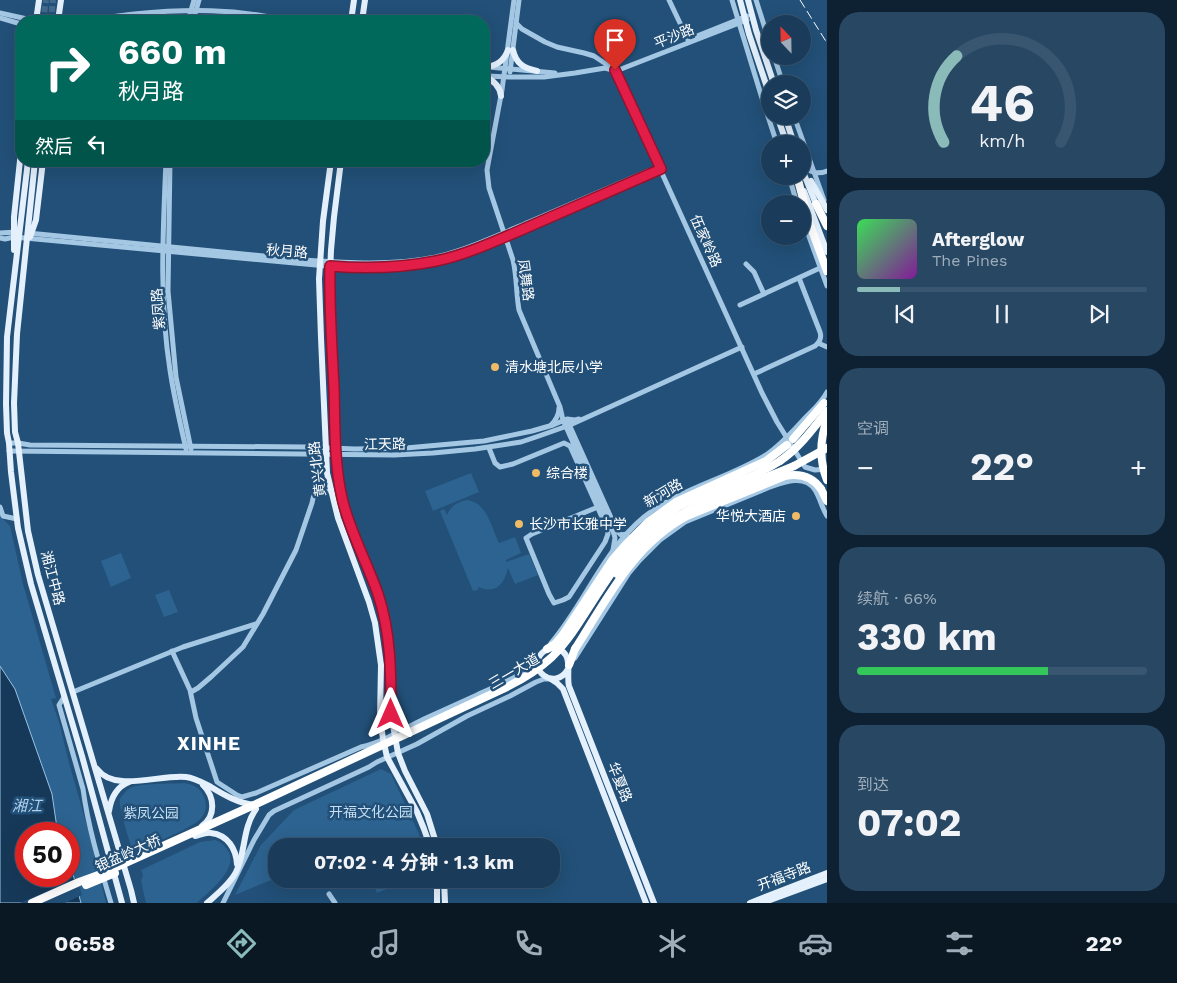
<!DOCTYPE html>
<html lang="zh">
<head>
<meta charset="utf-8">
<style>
	body { margin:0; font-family:"Work Sans","Noto Sans SC",sans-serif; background:#274763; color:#f1f3f6; height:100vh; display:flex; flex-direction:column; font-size:19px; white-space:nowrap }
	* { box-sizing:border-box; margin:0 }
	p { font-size:16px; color:#9fadbb }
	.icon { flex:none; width:28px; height:28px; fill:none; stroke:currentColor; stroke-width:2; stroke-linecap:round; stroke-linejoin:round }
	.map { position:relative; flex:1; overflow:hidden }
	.details { display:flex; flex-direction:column; gap:12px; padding:12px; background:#0e2132; width:350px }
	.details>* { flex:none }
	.banner { position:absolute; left:15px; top:15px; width:475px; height:152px; border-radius:20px; box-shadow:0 5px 20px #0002,0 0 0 1px #385670; background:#00695c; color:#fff; overflow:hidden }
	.needle { width:32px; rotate:338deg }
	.buttons { position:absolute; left:761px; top:15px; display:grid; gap:10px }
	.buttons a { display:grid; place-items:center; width:50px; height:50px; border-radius:50%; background:#1a3c5a; box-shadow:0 5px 20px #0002,0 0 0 1px #385670; font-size:25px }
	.speed { position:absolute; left:15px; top:822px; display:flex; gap:10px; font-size:25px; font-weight:700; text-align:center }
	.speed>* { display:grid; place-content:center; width:65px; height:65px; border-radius:50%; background:#1a3c5a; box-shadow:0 5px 20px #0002,0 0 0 1px #385670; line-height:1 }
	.speed .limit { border:8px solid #d22; background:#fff; color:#111 }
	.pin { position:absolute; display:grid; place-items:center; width:42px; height:42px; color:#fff; margin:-51px -21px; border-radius:50% 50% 50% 0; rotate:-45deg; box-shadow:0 0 5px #0007 }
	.pin .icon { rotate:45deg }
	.me { position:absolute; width:55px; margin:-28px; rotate:0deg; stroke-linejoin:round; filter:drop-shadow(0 0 4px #0008) }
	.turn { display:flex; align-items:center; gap:18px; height:105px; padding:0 20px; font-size:22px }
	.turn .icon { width:65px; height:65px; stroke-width:2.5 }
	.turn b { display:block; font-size:35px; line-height:42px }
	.then { display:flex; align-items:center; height:48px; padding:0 20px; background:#0003; gap:10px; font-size:19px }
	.big { font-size:38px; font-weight:700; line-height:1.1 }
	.details .card { flex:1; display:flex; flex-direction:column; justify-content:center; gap:8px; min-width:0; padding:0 18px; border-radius:20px; background:#274763 }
	.details .dial { align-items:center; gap:0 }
	.dial svg { height:130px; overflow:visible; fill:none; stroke:#385670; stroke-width:7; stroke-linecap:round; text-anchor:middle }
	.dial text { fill:#f1f3f6; stroke:none }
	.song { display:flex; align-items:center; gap:15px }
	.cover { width:60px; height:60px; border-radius:8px; background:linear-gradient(135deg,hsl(130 70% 55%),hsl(290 70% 35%)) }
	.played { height:5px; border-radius:2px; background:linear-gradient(90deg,#8bbbb9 15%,#385670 15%) }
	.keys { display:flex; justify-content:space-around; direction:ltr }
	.heat { display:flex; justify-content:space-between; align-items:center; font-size:28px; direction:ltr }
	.charge { height:8px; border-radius:4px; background:linear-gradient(90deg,#34c759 66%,#385670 0) }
	.trip { position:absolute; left:268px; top:838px; width:292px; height:50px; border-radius:20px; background:#1a3c5a; box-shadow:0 5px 20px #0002,0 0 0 1px #385670; font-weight:700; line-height:50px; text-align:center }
	.menu { display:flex; height:80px; justify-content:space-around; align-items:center; background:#0a1824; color:#9fadbb }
	.menu .icon { width:35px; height:35px }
	.menu .selected { color:#8bbbb9 }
	.menu b { font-size:22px; color:#f1f3f6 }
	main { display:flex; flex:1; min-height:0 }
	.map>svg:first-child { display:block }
	.green { fill:#2d6390 }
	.water { fill:#173959; stroke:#98c3e5 }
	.pier { fill:#225078 }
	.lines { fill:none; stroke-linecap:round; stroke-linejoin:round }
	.major-tunnel { stroke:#436a8c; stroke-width:6; stroke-dasharray:6 3; stroke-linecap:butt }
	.minor { stroke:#a4c7e4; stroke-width:5 }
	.major { stroke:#e4f0fc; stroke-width:6 }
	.highway { stroke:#fff; stroke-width:8 }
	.rail { stroke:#fff; stroke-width:1; stroke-dasharray:9 4; stroke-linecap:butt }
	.highway-bridge { stroke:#fff; stroke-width:8 }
	.route-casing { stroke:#92132f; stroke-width:12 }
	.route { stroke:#e11d48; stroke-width:9 }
	.poi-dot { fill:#f0bb66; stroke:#225078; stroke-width:2 }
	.labels { text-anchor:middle; stroke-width:5; stroke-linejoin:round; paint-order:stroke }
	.street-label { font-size:14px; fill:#fff; stroke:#225078 }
	.poi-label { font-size:14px; fill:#fff; stroke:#225078; text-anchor:start }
	.park-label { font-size:14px; fill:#c6dff3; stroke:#225078 }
	.water-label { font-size:15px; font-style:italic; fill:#afd1ec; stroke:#225078 }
	.district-label { font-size:19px; font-weight:bold; letter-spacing:1px; fill:#fff; stroke:#225078 }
</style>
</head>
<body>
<main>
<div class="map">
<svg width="827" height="903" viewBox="0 0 827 903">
	<rect width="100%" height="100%" fill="#225078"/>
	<g class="green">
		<path d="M471,473l8,19 -46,19 -8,-20z"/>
		<path d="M467,500c21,3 24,27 32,43l16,-6 6,16 -15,7v2l23,-8 9,21 -23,9 -7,-16c-4,17 -12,26 -30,19v3l-5,1 -33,-80 4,-2 3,6c4,-9 10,-13 20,-15z"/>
		<path d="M0,516l10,10 13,58 33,114 -5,1 8,23 10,41 20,70 17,70h-25l-12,-43v-26h-8l-4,-6 -5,-34 -37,-105 -15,-23z"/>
		<path d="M121,553l10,25 -20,9 -10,-26z"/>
		<path d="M169,590l9,22 -14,5 -9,-22z"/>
		<path d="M381,769l10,5 28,60 2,12h-145v32l-41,17 26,-50 33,-35z"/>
		<path d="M184,783c8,1 16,4 19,12 4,7 4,16 -1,22 -6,10 -55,29 -69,35 -3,-10 -15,-45 -13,-53 2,-4 7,-9 10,-11 10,-5 42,-4 54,-5z"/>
		<path d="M215,840c6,2 9,5 12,9 14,19 -18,42 -30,54h-51l-5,-22 2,-6 -2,-5 59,-28z"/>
		<path d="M371,879h40l-34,14z"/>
	</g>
	<path class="water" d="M0,666l15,23 37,105 5,34 4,6h-35v42h43v-16l12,43h-81z"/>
	<path class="pier" d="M77,878l5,17 -17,8h-45z"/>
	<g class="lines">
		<g class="major-tunnel">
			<path d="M43,21l3,-21"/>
			<path d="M51,21l2,-21"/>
		</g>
		<g class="minor">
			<path d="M514,0l-12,90 -13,69 -2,11 2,18 24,72c4,17 3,33 6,50l41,97 3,13 51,114 1,4 -2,12"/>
			<path d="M669,0l20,42"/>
			<path d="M732,0l29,95 16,49"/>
			<path d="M756,0l14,44"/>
			<path d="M0,13l27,6 19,2"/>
			<path d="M0,18l21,6"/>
			<path d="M72,21c21,0 41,-5 62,-7 51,-5 103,-6 153,7"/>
			<path d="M155,21c26,-2 52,-4 79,0"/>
			<path d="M188,21l6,-21"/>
			<path d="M193,21l6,-21"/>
			<path d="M516,23l6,6 23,13 12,5 27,6 10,3 21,14 147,323 15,29 28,45 10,3 12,-1"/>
			<path d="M697,36l50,-20"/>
			<path d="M774,56l9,28"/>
			<path d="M489,67l66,6"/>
			<path d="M510,72l9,-72"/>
			<path d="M487,76l22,1h35l31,-4 30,-5 11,3 131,-51"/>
			<path d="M794,116l30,84"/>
			<path d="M166,161c-3,70 -7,140 4,209 4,27 10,53 16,79"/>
			<path d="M170,161l-2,130 8,86 15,72"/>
			<path d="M802,165c8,7 15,10 25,6"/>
			<path d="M789,176l8,28"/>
			<path d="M803,220l24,66"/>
			<path d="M0,233l17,-1"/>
			<path d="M28,233l276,27c44,3 89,6 132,-3 30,-7 65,-23 93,-35 40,-17 79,-34 119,-51"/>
			<path d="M0,238l5,1 9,-2 334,31c30,0 61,0 91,-7 31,-8 62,-23 92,-36 43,-18 87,-37 130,-56"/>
			<path d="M746,264l8,8 10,22"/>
			<path d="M740,305l80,-37"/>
			<path d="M818,343l9,4"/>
			<path d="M754,374l61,-28c5,-4 7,-8 5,-14l-21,-54"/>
			<path d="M568,422l49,109 4,4 6,-1"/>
			<path d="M551,425c5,-5 8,-10 8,-17"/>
			<path d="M9,443h9l12,2 276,2 49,2 51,-1 78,-7 48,-10 21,-6 14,-6 8,1 4,-1"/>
			<path d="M489,448l6,15 5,4 13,-3 51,-21 6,3 36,80 2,8 -3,8 -36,55 -6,3 -9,3 -5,-9 -23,-56 6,-4 66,-27"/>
			<path d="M9,451l385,4 39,-2 42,-4 46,-7 18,-6 31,-11 172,-78"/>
			<path d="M0,507l3,9 14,3"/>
			<path d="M551,643c34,-40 52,-92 93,-126 37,-29 83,-38 122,-62 15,-10 27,-24 39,-37 8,-8 17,-16 22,-26"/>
			<path d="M172,651l18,39 6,28 21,64 20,13 5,2 14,-4 105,-46c23,-5 42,-18 63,-28 18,-8 35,-16 53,-24 21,-10 48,-19 62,-38"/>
			<path d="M575,658l54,-85 11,-13 20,-20 25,-18 85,-35c14,-5 35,-13 45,3 5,8 7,18 12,26"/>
			<path d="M73,692l110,-45 73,-23"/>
			<path d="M191,692l7,-4 14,-12 31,-29 20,-33 33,-64 16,-47 2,-9 17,-3"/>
			<path d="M64,697l-5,8 24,84c5,38 17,77 28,114"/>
			<path d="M329,894l6,9"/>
			<path d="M223,903l31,-63 15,-25 5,-4 95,-44 8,-5 40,-18 50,-28 43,-20 26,-14 8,-3h5"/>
		</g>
		<g class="major">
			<path d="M740,0l9,34 21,62"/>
			<path d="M748,0l8,30 18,54"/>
			<path d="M36,21l3,-21"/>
			<path d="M58,21l3,-21"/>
			<path d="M351,21l3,-21"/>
			<path d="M362,21l3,-21"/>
			<path d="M513,50c3,14 11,18 24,21"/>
			<path d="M486,67c11,-1 18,-6 22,-17"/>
			<path d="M484,76c9,4 16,10 17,20"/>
			<path d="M777,116l10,28"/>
			<path d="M785,116l9,28"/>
			<path d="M28,161l-21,176 -1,67 1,29 2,10 2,29 7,56 13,56 51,172 40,147"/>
			<path d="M35,161l-18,173 -3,69 1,29 3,11 10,88 10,44 93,315 3,13"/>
			<path d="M331,161l-8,60 -4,58 2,59 6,135 11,45 31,84 6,21 6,42 -1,53 3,21 4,18 30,55 7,17 6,17"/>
			<path d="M341,161l-7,56 -3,33 -2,47 6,135 4,50 3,18 5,17 26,65 12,39 6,39v54l7,39 7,18 22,43 10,32"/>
			<path d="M802,169l15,38"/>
			<path d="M811,181l16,29"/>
			<path d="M804,191l23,61"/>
			<path d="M802,218l1,4"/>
			<path d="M30,237l6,-17 7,-59"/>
			<path d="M14,250v-33l7,-66"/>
			<path d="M568,669c-13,23 -42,0 -26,-16 4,-4 9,-6 15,-4 17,4 9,25 12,37l85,217"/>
			<path d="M551,679l6,4 6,6 83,214"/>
			<path d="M97,769c18,24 63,5 89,8 9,1 17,6 25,10 13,8 27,16 43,18"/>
			<path d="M109,811c2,-13 7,-24 20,-29"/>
			<path d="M202,826c14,-10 13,-29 1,-41"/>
			<path d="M195,836c5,-1 11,-4 16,-3 17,2 25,16 26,31"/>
			<path d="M437,879v24"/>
			<path d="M444,879l1,24"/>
			<path d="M207,903c10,-9 23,-19 29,-31 10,-20 6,-43 20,-63"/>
			<path d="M750,903l77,-30"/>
			<path d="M762,903l65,-24"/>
		</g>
		<g class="highway">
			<path d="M797,176l12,46 18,49"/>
			<path d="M816,204l11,22"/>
			<path d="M793,439l31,-36"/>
			<path d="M821,489l6,12"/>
			<path d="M640,536c12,-11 26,-21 40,-30 32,-17 69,-25 100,-45"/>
			<path d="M635,549c43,-44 103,-59 159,-83"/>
			<path d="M547,649l8,-5 7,-8 51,-77 13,-15 22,-22 28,-20 90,-41 21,-16"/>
			<path d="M569,665l6,-16"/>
		</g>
		<path class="rail" d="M800,0l27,43"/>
		<g class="highway-bridge">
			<path d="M827,419c-7,20 -8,41 0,61"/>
			<path d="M780,461c19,-13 33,-32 47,-50"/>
			<path d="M794,466l33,-18"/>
			<path d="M617,574l18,-25"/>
			<path d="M575,649c32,-50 58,-104 112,-133l98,-40c15,-3 27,0 36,13"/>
			<path d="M86,885l29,-12"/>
			<path d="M32,903l47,-21 22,-8 153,-69 253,-118c16,-8 31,-17 45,-30 16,-16 27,-34 39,-53 15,-23 29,-46 47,-66"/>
		</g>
	</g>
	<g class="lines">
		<defs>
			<path id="route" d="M391,714c0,-41 0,-81 -13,-120 -11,-32 -29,-64 -36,-96 -8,-36 -7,-74 -8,-110 -2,-41 -5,-81 -4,-122 35,3 71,2 106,-5 30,-6 64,-22 92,-34 45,-20 89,-39 133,-58l-46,-99"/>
		</defs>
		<use href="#route" class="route-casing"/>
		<use href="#route" class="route"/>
	</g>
	<g class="poi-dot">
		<circle cx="495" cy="367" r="5"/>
		<circle cx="536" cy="473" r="5"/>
		<circle cx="796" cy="516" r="5"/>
		<circle cx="519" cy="524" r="5"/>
	</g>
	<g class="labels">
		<g class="street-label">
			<text transform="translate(674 36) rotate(-22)" y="5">平沙路</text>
			<text transform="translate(706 241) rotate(66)" y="5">伍家岭路</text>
			<text transform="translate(287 251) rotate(5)" y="5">秋月路</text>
			<text transform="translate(526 280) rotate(82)" y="5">凤舞路</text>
			<text transform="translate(158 309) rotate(-94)" y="5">紫凤路</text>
			<text transform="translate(385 444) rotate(-1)" y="5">江天路</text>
			<text transform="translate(317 469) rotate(-97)" y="5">黄兴北路</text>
			<text transform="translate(663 493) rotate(-30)" y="5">新河路</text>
			<text transform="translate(53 578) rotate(75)" y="5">湘江中路</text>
			<text transform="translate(514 671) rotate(-30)" y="5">三一大道</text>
			<text transform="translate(620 782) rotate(68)" y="5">华夏路</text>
			<text transform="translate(128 853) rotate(-24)" y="5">银盆岭大桥</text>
			<text transform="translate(784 876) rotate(-21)" y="5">开福寺路</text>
		</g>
		<g class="poi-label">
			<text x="505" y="372">清水塘北辰小学</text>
			<text x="546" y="478">综合楼</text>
			<text x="786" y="521" text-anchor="end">华悦大酒店</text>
			<text x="529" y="529">长沙市长雅中学</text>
		</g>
		<g class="park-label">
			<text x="371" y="817">开福文化公园</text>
			<text x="151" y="818">紫凤公园</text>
		</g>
		<g class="water-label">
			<text x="27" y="811">湘江</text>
		</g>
		<g class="district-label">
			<text x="209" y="750">XINHE</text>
		</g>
	</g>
</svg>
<div class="buttons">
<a><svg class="needle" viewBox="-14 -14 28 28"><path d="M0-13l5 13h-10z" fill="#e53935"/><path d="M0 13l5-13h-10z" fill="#9fadbb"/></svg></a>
<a><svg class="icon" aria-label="layers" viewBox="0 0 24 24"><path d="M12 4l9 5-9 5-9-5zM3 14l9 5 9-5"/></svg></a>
<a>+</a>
<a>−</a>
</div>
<div class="speed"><div class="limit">50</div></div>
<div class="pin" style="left:615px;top:70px;background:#d93025"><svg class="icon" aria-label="arrive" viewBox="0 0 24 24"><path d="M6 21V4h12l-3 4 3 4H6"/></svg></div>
<svg class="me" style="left:391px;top:714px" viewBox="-20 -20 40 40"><path d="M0-17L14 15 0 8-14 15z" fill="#e11d48" stroke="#fff" stroke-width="4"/></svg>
<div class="trip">07:02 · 4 分钟 · 1.3 km</div>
<div class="banner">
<div class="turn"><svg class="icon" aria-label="right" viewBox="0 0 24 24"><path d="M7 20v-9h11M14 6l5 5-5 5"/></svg><div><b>660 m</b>秋月路</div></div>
<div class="then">然后<svg class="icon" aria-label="left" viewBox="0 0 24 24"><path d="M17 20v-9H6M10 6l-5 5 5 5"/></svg></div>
</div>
</div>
<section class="details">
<div class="card dial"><svg viewBox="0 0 100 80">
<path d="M14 69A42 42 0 1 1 86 69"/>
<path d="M14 69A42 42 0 0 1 22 16" stroke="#8bbbb9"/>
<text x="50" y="56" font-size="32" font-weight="700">46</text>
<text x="50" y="72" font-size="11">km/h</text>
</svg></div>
<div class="card">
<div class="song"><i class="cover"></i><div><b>Afterglow</b><p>The Pines</p></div></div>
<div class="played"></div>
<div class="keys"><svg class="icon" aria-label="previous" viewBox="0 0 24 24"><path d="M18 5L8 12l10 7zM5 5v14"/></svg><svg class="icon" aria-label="pause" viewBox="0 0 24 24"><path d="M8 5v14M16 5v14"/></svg><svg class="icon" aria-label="next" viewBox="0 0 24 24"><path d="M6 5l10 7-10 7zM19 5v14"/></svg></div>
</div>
<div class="card"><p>空调</p>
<div class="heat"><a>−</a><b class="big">22°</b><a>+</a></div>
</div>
<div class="card"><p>续航 · 66%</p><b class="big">330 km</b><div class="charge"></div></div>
<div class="card"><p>到达</p><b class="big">07:02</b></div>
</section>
</main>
<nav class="menu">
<b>06:58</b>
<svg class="icon selected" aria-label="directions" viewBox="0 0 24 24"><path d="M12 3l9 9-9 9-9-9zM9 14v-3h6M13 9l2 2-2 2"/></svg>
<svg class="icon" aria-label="music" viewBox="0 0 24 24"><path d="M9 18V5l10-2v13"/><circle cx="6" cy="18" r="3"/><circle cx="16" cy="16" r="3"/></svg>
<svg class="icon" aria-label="phone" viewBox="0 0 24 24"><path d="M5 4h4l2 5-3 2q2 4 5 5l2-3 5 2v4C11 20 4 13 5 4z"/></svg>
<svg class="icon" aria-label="climate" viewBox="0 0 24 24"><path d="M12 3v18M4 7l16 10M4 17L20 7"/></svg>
<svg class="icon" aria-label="car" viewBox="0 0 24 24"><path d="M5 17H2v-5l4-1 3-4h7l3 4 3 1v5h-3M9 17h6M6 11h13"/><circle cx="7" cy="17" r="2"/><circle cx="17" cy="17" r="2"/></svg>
<svg class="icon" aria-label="filters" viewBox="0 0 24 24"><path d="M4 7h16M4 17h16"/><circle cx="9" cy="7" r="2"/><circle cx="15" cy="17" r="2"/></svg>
<b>22°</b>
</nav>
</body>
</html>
